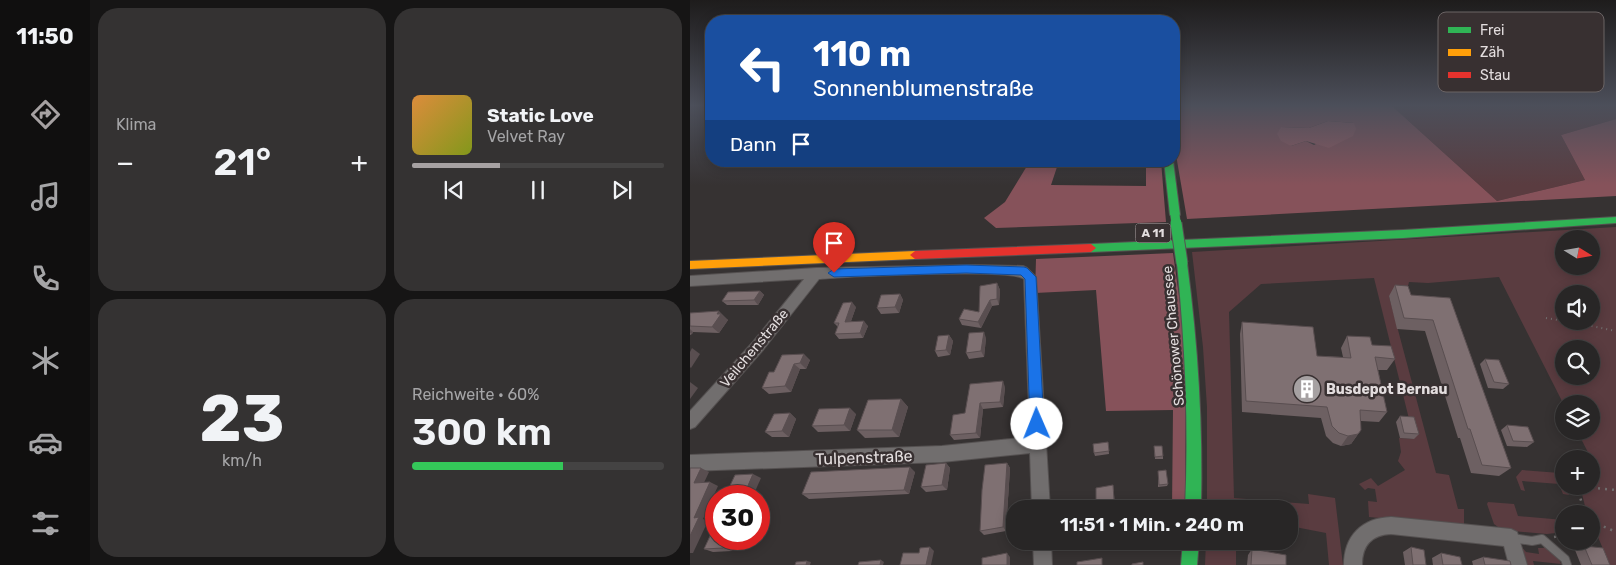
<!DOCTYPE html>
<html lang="de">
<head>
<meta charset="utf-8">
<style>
	body { margin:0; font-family:Rubik,sans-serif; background:#343232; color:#f1f3f6; height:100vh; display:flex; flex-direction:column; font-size:19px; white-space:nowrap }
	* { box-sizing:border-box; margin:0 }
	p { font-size:16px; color:#a5a5a7 }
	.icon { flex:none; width:28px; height:28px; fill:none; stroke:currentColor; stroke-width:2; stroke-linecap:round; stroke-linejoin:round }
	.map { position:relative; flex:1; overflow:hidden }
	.drawer { display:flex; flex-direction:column; gap:8px; padding:8px; background:#161515; width:600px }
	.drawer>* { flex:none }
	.hud { position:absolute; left:15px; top:15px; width:475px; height:152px; border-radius:20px; box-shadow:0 2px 12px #0003,0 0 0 1px #444343; background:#1a4fa0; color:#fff; overflow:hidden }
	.needle { width:32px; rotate:101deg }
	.fabs { position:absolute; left:865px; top:230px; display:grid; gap:10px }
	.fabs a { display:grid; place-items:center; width:45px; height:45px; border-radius:50%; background:#282626; box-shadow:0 2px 12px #0003,0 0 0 1px #444343; font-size:25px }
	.speed { position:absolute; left:15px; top:485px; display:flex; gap:10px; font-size:25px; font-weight:700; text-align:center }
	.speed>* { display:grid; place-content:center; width:65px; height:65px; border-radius:50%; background:#282626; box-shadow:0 2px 12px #0003,0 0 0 1px #444343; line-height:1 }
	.speed .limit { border:8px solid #d22; background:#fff; color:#111 }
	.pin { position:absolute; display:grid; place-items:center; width:42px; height:42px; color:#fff; margin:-51px -21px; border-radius:50% 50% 50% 0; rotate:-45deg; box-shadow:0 0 5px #0007 }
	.pin .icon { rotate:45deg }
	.me { position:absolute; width:55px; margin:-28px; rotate:359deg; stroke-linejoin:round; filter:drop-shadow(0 0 4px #0008) }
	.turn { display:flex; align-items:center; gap:18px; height:105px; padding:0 25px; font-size:22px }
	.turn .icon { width:65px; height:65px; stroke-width:2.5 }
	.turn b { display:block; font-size:35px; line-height:42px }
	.then { display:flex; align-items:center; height:48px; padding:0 25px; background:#0003; gap:10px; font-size:19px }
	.big { font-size:38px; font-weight:600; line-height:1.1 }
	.drawer .widget { flex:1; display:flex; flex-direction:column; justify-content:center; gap:8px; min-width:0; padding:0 18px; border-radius:20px; background:#343232 }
	.drawer .dial { align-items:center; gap:0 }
	.dial b { font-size:65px; line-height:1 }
	.song { display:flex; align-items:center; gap:15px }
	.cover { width:60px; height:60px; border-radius:8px; background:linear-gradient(135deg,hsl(30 70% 55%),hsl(70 70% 35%)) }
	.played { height:5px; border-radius:2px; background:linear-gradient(90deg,#a6a1a2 35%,#444343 35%) }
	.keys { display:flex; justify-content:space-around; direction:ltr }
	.heat { display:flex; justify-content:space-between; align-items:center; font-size:28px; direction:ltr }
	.charge { height:8px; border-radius:4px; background:linear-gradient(90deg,#34c759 60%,#444343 0) }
	.drawer .tiles { flex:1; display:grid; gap:8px; grid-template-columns:repeat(2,1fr) }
	.trip { position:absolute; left:316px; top:500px; width:292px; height:50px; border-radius:20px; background:#282626; box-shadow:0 2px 12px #0003,0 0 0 1px #444343; font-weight:600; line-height:50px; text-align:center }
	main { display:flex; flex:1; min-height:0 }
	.tabs { display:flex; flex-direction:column; width:90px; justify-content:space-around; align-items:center; background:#100f0f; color:#a5a5a7 }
	.tabs .icon { width:35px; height:35px }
	.tabs .selected { color:#a6a1a2 }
	.tabs b { font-size:22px; color:#f1f3f6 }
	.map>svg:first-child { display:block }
	.green { fill:#5a3c40; fill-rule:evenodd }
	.forest { fill:#86525a; fill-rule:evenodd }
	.water { fill:#925a62 }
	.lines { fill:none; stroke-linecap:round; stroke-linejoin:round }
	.lane-casing { stroke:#555151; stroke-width:10 }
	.street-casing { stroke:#555151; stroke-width:2 }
	.fast-casing { stroke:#555151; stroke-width:2 }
	.slow-casing { stroke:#555151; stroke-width:2 }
	.jam-casing { stroke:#555151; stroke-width:2 }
	.path-far1 { stroke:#716e6e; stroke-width:2; stroke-dasharray:1 4; stroke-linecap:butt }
	.path { stroke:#716e6e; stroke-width:2.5; stroke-dasharray:2 5; stroke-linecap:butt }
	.lane { stroke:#716e6e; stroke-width:8 }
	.street { fill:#716e6e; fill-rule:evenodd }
	.fast { fill:#30b455; fill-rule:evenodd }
	.slow { fill:#ff9f0a; fill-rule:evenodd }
	.jam { fill:#e5322d; fill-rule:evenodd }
	.fast-bridge-far1-casing { stroke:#555151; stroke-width:10; stroke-linecap:butt }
	.fast-bridge-casing { stroke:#555151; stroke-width:13; stroke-linecap:butt }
	.fast-bridge-far1 { stroke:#30b455; stroke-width:9 }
	.fast-bridge { stroke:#30b455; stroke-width:11 }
	.wall { fill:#6d6062 }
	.shaded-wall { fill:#594e50 }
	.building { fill:#7f7072; stroke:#594e50 }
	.route { fill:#1a73e8; stroke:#114b97 }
	.labels { text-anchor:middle; stroke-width:5; stroke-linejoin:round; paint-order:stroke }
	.shield { fill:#383031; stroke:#b0a9aa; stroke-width:1 }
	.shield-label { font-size:12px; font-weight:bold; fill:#e3ddde }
	.street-label { font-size:14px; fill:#e3ddde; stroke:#383031 }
	.poi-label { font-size:14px; font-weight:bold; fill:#e3ddde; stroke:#383031; text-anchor:start }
	.near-street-label { font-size:16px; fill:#e3ddde; stroke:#383031 }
	.key { fill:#383031; stroke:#6b6465; stroke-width:1 }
	.key-label { font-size:14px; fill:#e3ddde }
</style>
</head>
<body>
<main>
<nav class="tabs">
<b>11:50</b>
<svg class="icon selected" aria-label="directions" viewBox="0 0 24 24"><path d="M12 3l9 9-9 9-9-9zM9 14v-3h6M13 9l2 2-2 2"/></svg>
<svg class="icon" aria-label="music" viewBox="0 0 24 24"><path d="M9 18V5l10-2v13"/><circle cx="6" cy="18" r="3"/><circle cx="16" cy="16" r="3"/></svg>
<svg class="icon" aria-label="phone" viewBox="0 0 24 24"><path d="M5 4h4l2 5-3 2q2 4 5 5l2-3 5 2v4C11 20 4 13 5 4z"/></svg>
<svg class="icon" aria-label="climate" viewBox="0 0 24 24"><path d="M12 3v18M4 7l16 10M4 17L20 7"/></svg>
<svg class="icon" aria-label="car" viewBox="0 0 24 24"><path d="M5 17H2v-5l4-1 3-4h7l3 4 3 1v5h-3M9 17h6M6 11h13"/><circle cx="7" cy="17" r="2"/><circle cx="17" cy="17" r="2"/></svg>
<svg class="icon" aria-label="filters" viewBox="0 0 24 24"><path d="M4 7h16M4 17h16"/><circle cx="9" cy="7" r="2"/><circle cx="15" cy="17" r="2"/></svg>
</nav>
<section class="drawer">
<div class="tiles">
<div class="widget"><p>Klima</p>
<div class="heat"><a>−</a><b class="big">21°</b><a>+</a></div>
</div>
<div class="widget">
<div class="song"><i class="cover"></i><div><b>Static Love</b><p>Velvet Ray</p></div></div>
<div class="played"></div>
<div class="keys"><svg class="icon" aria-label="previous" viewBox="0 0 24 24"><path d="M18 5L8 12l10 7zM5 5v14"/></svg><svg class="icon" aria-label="pause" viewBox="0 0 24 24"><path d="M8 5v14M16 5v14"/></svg><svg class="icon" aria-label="next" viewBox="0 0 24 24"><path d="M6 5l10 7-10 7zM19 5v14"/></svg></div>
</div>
<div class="widget dial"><b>23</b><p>km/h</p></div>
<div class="widget"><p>Reichweite · 60%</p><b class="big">300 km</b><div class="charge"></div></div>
</div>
</section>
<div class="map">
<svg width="926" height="565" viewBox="0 0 926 565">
	<rect width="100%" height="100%" fill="#363232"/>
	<g class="green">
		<path d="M702,106h224v13l-55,16 24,45 -88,21z"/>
		<path d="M926,227v338h-6l-19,-44v-7h-4l-7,-28h11v-22l2,-2 -16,-31h14v-27l-27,1 -65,-128 -71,6 -19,-1 -1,4 -8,-1 -11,11 47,177 13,2 9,34h6v17l-95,-9 -1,-16 9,1 -2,-13 -7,-1 -3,2 -6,-6 12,-6 7,8 27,-16 -7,-9 3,-9 -2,-14 15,1 -40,-161 -113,6 -32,28 5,186 75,6 -1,-10 27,4 8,67h-14l-3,-32 -36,-7v-17h-83v-102l-4,-60 -11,-95zM874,239h27v27h-27zM874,294h27v27h-27zM874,349h27v27h-27z"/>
		<path d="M832,470l38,3 4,6v7h2l3,9 -6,-1 -4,-10 -37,-3 3,10 -4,-1 -5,-13z"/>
		<path d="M798,502l26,2 4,12 46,4v12l-17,2 -45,-4 -8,-6 -7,-20z"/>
		<path d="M516,541h30v24h-31z"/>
		<path d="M853,545l16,14 2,5 -28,-3 1,4h-7l-6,-19 5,6 13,2 -1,-6h6z"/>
	</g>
	<g class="forest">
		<path d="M484,106h218l105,95 88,-21 -24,-45 55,-16v77l-429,23 -13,-76zM638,121l26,2 -40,22 -8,-4 -15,5 -10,-19 28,1z"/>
		<path d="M340,161h29l-8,24 95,1v-25h15l5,61 -170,6 -12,-10 21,-16z"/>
		<path d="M483,253l13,93 -1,163h-13l1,-99 -67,1 -10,-121 -61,3 1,-34z"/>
	</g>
	<path class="water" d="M638,121l26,2 2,6 -3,7 -24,12 -23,-7 -15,5 -10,-5 -4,-7 4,-7 28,1z"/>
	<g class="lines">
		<defs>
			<path id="lane" d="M822,538l20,3 10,-2 23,20 2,6"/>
			<g id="street">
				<path d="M285,265l48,1 4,2 9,9 14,232h-18l-2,-56 -88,9 -252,9v-16l252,-9 88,-9 -6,-158c-12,-11 -178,-2 -205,0l-56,71 -68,77 -5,2v-18l63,-69 51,-63 -114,7v-10l126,-8z"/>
				<path d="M701,517l120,12 6,3 10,33h-18l-5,-19 -113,-12c-20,1 -29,12 -29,31h-18c0,-29 18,-47 47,-48z"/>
				<path d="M343,541h18l1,24h-18z"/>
			</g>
			<g id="fast">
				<path d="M474,161h9l7,54 -5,3 -5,-3z"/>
				<path d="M926,217v6l-213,15 -312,14 -5,-4 5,-4 312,-14z"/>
				<path d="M492,259l5,4c11,82 16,163 14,246h-16c4,-83 0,-164 -8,-246z"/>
				<path d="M493,541h16l-2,24h-16z"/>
			</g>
			<path id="slow" d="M225,251l5,4 -5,4 -225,10v-8z"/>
			<path id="jam" d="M401,244l5,4 -5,4 -176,7 -5,-4 5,-4z"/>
		</defs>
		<use href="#lane" class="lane-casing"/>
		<use href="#street" class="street-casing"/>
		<use href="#fast" class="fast-casing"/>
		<use href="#slow" class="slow-casing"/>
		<use href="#jam" class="jam-casing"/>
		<g class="path-far1">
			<path d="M856,318l18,3"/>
			<path d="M877,321l49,10"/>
		</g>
		<g class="path">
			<path d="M895,514l-5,-17 1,-7 13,-2 22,2"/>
			<path d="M901,521l25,11"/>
			<path d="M864,537l10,-2"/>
		</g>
		<use href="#lane" class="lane"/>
		<use href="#street" class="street"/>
		<use href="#fast" class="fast"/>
		<use href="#slow" class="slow"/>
		<use href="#jam" class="jam"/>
		<defs>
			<path id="fast-bridge-far1" d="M485,215l1,9"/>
			<path id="fast-bridge" d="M486,223l6,40"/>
		</defs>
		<use href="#fast-bridge-far1" class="fast-bridge-far1-casing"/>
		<use href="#fast-bridge" class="fast-bridge-casing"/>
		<use href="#fast-bridge-far1" class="fast-bridge-far1"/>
		<use href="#fast-bridge" class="fast-bridge"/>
	</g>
	<g class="wall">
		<path d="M307,283l3,7 -1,15 -7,1 -11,22 -19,-3 -3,-6 20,-7z"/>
		<path d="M705,285l16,10 39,3 61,170 -12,8 -28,-3 -11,-35h-2l-33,-107 -28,-2 -8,-33z"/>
		<path d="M70,291l4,4 -6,10h-31l-5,-4z"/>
		<path d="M210,294l3,6 -4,13 -18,1 -4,-6z"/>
		<path d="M166,307l-5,14 17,5 -5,12 -24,1 -4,-5 3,-7 -4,-4z"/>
		<path d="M0,313l36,5h-1l3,2 -9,13 -26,-1 -1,2 -2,1z"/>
		<path d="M552,322l75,34 26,1 -2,-9 6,-12 25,9 23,14 -8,11h-9l9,42 -8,10 -18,-1v9l-10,14 -10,2 -8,-3 -7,-7 -5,-18 -79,-6 -2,-78z"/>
		<path d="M259,335l4,6 -3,14 -12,2 -3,-6z"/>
		<path d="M296,338l-2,19 -15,2 -3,-6z"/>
		<path d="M92,355l28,5 -4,9h-6l-9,23 -22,2 -7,-6 12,-16z"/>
		<path d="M795,359l24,25 -6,5 -15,-1 -8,-24z"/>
		<path d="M315,387l-2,20 -20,2 -3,29 -26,2 -4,-5 15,-22z"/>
		<path d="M211,399l7,8 -9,30 -34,1 -8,-8z"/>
		<path d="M100,413l6,6 -7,18h-17l-7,-5z"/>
		<path d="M166,414l-6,17 -32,1 -6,-6z"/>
		<path d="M710,416l19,18 -5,5 -14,-1 -4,-16z"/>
		<path d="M817,425l27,17 -7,5 -20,-1 -6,-16z"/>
		<path d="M418,442l1,12 -14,2 -1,-3z"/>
		<path d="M464,446l9,10v3h-8z"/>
		<path d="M256,463l4,5 -3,22 -21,2 -5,-5z"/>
		<path d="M317,463l3,5 -4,63 -22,4 -4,-4z"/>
		<path d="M468,471l10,13 -1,2 -9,1z"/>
		<path d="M225,472l-6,22 -100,5 -7,-5z"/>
		<path d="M423,485l2,20 -17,2 -2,-4z"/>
		<path d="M26,523l16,28 -19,1 -9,-3z"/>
		<path d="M894,546l26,19h-29l-6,-15z"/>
		<path d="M721,547l15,18h-21l-2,-13z"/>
		<path d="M562,549l34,16h-39l1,-10z"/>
		<path d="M751,553l21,12h-29l-1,-7z"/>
		<path d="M793,557l28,8h-38l-1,-4z"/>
	</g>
	<g class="shaded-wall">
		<path d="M307,283l3,7 -1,15 -2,-6z"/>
		<path d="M70,291l4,4 -6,10 -4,-5z"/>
		<path d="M210,294l3,6 -4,13 -4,-6z"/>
		<path d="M300,300l2,6 -11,22 -3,-6z"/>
		<path d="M162,302l4,5 -7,20 -4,-5z"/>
		<path d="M29,311l9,9 -9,13 -7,-6z"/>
		<path d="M174,321l4,5 -5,12 -3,-5z"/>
		<path d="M0,329l3,3 -1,2 -2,-1z"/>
		<path d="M294,332l2,6 -2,19 -3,-6z"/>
		<path d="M259,335l4,6 -3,14 -4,-5z"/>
		<path d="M2,348l8,6 -9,14 -1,-1v-15z"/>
		<path d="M114,354l6,6 -4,9 -6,-6z"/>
		<path d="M104,364l6,5 -9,23 -6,-6z"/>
		<path d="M313,381l2,6 -2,20 -3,-5z"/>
		<path d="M0,382l8,6 -8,11z"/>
		<path d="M211,399l7,8 -9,30 -7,-7z"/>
		<path d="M290,403l3,6 -3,29 -4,-5z"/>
		<path d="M160,408l6,6 -6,17 -6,-6z"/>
		<path d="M100,413l6,6 -7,18 -7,-6z"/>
		<path d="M668,434l-7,10 -10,2 7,-10z"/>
		<path d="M256,463l4,5 -3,22 -5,-5z"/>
		<path d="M317,463l3,5 -4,63 -3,-4z"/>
		<path d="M220,467l5,5 -6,22 -5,-4z"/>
		<path d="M11,468l8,4 -7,15 -8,-4z"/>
		<path d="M63,474l8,4 -8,18h-7l-2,-1z"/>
		<path d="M20,482l8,4 -15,33 5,2 -15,32h-3v-17l4,-18z"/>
		<path d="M37,539h10l-5,12 -9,-3z"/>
		<path d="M240,547l4,4 -3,14h-5z"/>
		<path d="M317,553l3,4v8h-3z"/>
		<path d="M191,560l3,2 -1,3h-3z"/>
		<path d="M117,561l4,1 -1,3h-4z"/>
	</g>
	<g class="building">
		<path d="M307,283v16l-7,1 -12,22 -19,-3 5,-10 15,3 1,-26z"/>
		<path d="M705,285l13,1 3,9 39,3 61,170 -29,-3 -12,-36h-2l-35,-109 -29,-2z"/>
		<path d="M70,291l-6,9 -32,1 6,-9z"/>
		<path d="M210,294l-5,13 -18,1 4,-13z"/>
		<path d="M162,302l-7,20 19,-1 -4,12 -25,1 4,-11h-5l9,-20z"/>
		<path d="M29,311l-2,3h4l-9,13 -22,-1v-13z"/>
		<path d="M552,322l71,5 4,29 34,2 -4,-22 23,1 2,8 19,1 4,13 -20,-2 12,55 -27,-2 1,20 -3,4 -10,2 -9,-3 -7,-7 -5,-19 -81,-6z"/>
		<path d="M294,332l-3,19 -15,2 3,-20z"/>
		<path d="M259,335l-3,15 -11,1 3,-15z"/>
		<path d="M114,354l-4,9 -6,1 -9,22 -23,2 7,-16h5l8,-17z"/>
		<path d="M795,359l14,1 10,24 -15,-2z"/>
		<path d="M313,381l-3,21 -20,1 -4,30 -26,2 3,-20 12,-2 5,-29z"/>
		<path d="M211,399l-9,31h-35l11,-30z"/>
		<path d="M160,408l-6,17 -32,1 7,-17z"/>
		<path d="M100,413l-8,18 -17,1 9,-18z"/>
		<path d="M710,416l14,1 5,17 -15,-1z"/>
		<path d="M817,425l21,2 6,15 -21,-1z"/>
		<path d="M418,442l1,9 -15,2 -1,-9z"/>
		<path d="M464,446h8l1,10 -8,1z"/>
		<path d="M256,463l-4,22 -21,2 5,-22z"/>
		<path d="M317,463l-4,64 -23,4 2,-41 3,-25z"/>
		<path d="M220,467l-6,23 -102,4 9,-22z"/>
		<path d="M0,468h11l-7,15 16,-1 -16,36 5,-1 -9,19z"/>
		<path d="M476,470l2,14 -9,1 -1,-14z"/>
		<path d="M63,474l-9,21 -19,1 10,-21z"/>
		<path d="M423,485l1,15 -18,3v-15z"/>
		<path d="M26,523v16h11l-4,9 -19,1z"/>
		<path d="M894,546l19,2 7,17h-18z"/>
		<path d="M240,547l-4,18h-26l3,-12h16l1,-5z"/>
		<path d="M721,547l13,3 2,15h-13z"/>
		<path d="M562,549l34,6v10h-35z"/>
		<path d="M317,553v12h-25v-7z"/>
		<path d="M751,553l19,4 2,8h-19z"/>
		<path d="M793,557l27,4 1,4h-26z"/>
		<path d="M412,558v7h-25v-3z"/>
		<path d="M191,560l-1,5h-22l1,-3z"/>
		<path d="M117,561l-1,4h-11l1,-3z"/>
		<path d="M453,562v3h-11v-1z"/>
	</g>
	<linearGradient id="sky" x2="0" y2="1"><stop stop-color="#1e1c1c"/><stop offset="0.57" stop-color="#4c4f5a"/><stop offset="1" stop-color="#4c4f5a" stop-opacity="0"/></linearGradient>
	<rect width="926" height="185" fill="url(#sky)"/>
	<path class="route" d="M276,265l58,2 3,1 9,9 8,147 -2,5 -5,2 -5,-2 -2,-5 -5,-145 -4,-4 -55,-2 -132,4 -6,-4 6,-4z"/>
	<defs>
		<symbol id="building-disc" viewBox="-11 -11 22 22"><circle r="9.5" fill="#a6a1a2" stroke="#383031"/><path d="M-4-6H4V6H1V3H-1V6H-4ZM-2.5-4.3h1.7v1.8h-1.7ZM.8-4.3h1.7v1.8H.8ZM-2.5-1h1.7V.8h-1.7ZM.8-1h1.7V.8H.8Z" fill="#fff"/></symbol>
	</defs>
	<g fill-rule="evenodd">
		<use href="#building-disc" x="601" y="373" width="32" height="32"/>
	</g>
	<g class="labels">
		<rect class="shield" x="445.5" y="223.5" width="35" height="19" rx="4"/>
		<g class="shield-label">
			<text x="463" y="237">A 11</text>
		</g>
		<g class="street-label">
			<text transform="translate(483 336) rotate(-95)" y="5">Schönower Chaussee</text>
			<text transform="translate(64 348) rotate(-50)" y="5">Veilchenstraße</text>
		</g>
		<g class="poi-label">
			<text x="636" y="394">Busdepot Bernau</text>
		</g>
		<g class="near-street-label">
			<text transform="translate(174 457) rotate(-2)" y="6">Tulpenstraße</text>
		</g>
	</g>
	<rect x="748" y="12" width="166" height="80" rx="8" class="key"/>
	<rect x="758" y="27" width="23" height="6" fill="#30b455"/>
	<rect x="758" y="49" width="23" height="7" fill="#ff9f0a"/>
	<rect x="758" y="72" width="23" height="6" fill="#e5322d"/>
	<g class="key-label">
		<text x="790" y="35">Frei</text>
		<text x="790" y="57">Zäh</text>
		<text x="790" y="80">Stau</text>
	</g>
</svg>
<div class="fabs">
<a><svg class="needle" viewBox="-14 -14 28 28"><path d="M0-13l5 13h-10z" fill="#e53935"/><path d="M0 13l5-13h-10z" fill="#a5a5a7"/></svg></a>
<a><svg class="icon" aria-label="sound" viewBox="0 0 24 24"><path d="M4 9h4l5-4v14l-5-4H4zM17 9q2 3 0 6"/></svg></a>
<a><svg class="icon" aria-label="search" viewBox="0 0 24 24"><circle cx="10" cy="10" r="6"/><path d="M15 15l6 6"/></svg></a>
<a><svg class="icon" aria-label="layers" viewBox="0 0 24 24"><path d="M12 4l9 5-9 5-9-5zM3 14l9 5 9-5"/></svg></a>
<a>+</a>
<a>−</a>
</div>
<div class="speed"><div class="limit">30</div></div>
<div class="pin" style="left:144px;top:273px;background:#d93025"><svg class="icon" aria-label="arrive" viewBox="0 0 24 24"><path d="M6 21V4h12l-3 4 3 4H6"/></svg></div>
<svg class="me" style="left:347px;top:424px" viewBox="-20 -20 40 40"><circle r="19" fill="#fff"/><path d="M0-13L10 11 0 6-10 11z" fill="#1a73e8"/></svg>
<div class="trip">11:51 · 1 Min. · 240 m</div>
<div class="hud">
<div class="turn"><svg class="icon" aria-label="left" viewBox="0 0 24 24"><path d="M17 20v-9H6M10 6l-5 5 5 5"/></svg><div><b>110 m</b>Sonnenblumenstraße</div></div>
<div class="then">Dann<svg class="icon" aria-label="arrive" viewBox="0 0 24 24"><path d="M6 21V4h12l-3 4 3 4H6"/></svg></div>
</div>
</div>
</main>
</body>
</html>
